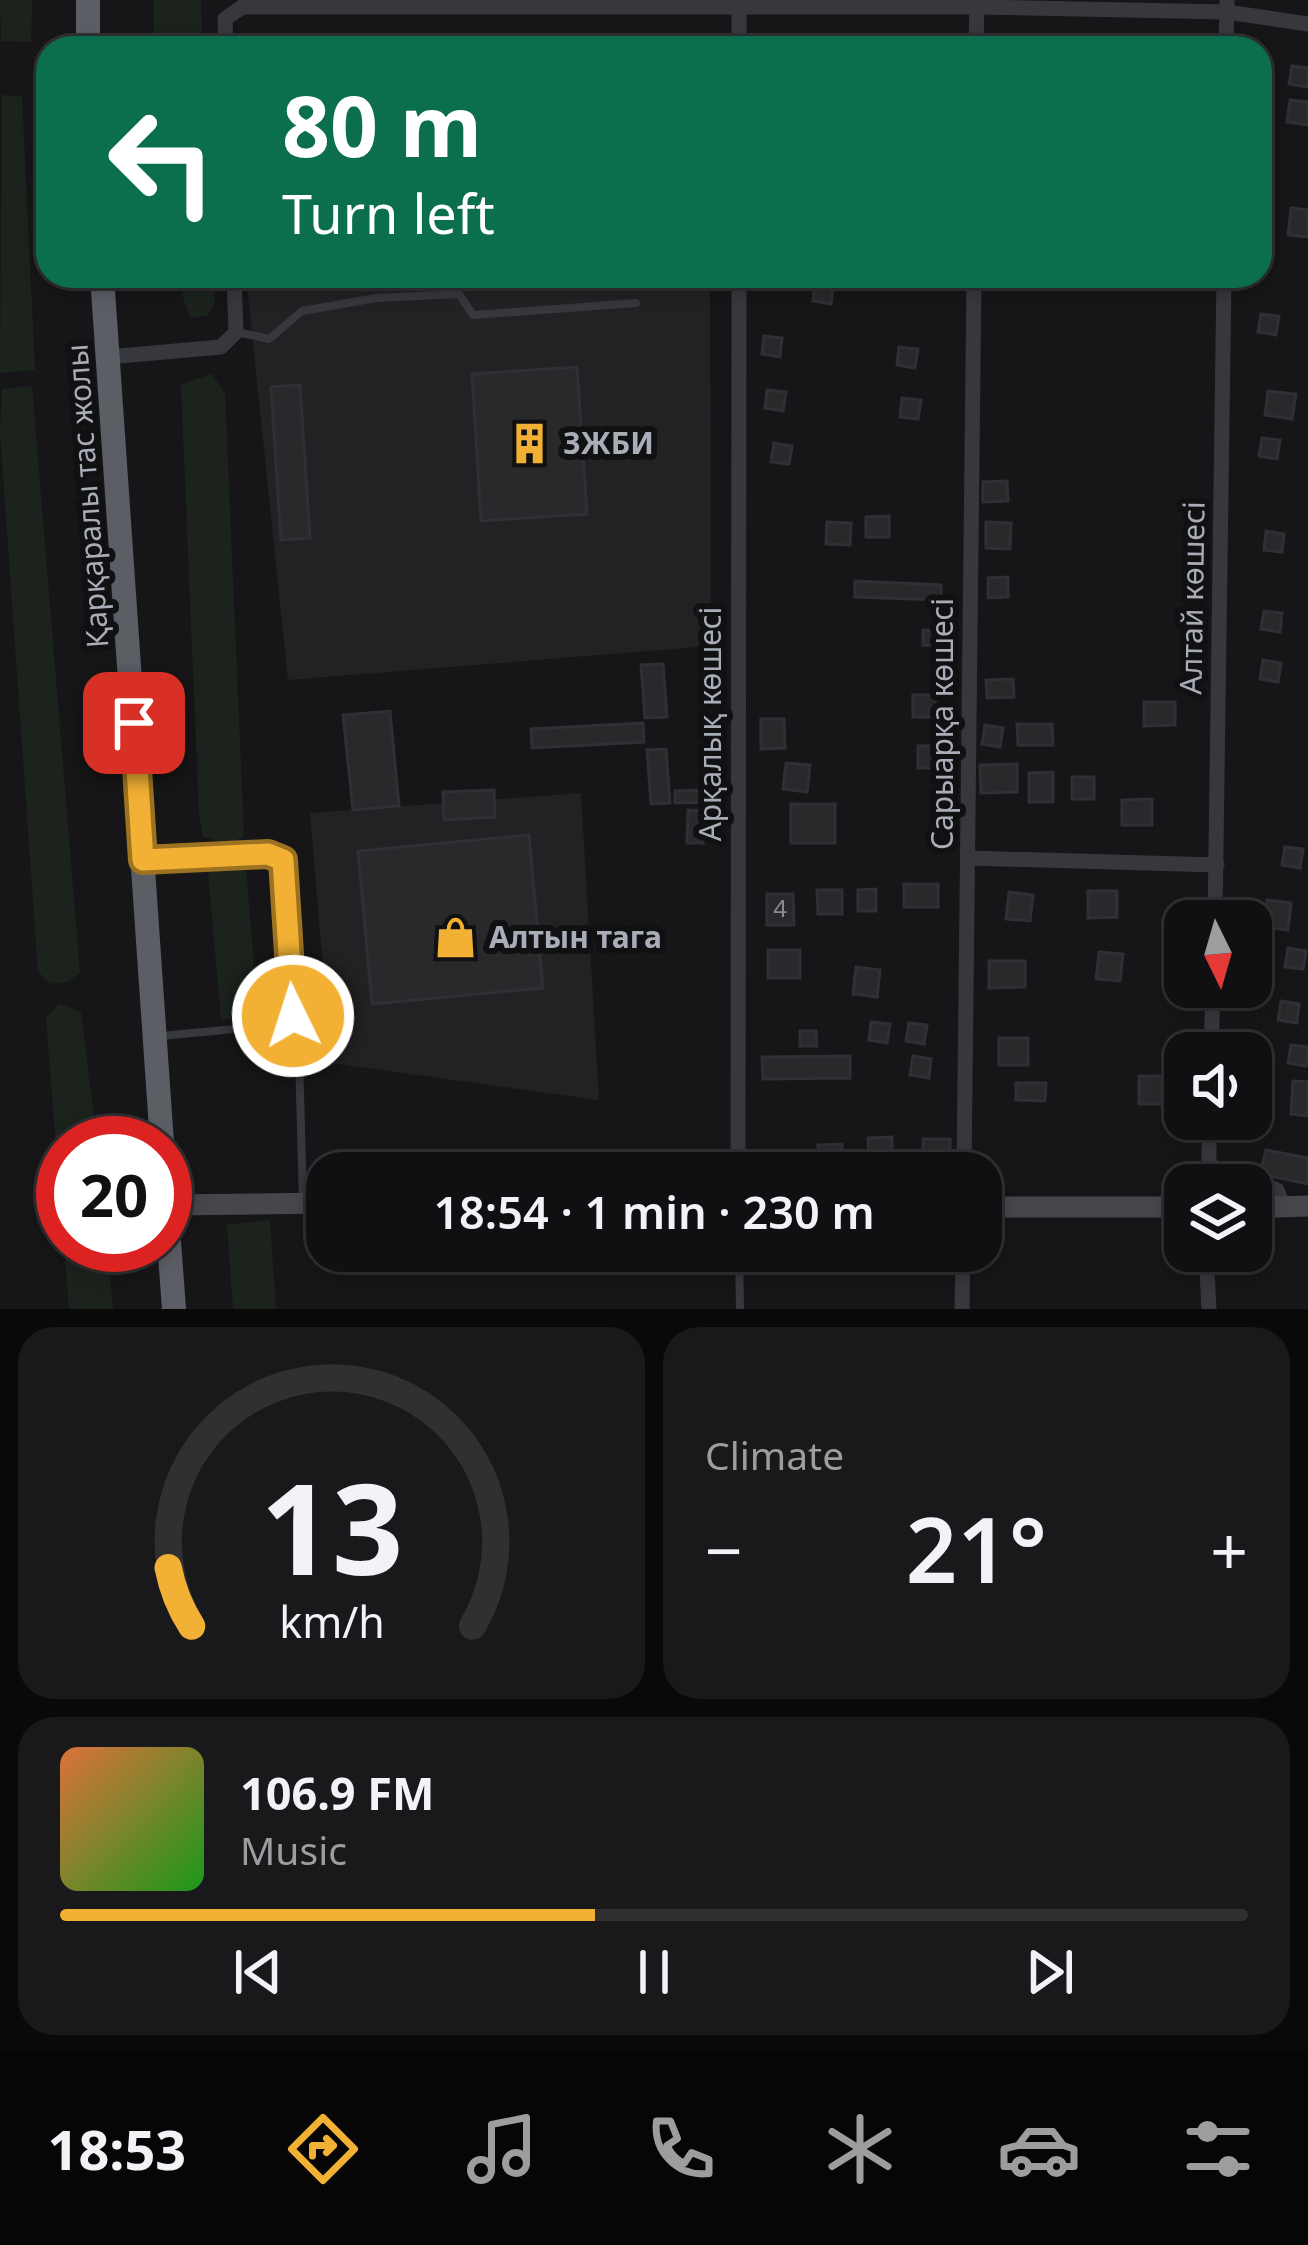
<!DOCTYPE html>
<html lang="en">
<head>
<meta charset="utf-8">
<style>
	body { margin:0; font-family:"Noto Sans",sans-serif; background:#19191b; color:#f1f3f6; height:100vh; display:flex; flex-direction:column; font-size:45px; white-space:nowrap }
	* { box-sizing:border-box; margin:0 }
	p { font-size:39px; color:#9c9d9f }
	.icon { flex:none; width:66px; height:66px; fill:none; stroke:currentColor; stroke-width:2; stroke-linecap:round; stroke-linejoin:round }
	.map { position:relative; height:1309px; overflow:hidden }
	.drawer { display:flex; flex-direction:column; gap:18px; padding:18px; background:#09090a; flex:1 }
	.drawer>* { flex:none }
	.hud { position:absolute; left:36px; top:36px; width:1236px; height:252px; border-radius:36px; box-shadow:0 6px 18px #0003,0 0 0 3px #303032; background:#0b6e4f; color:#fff; overflow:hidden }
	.needle { width:78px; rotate:175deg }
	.fabs { position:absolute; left:1164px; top:900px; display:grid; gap:24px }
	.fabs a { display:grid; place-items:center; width:108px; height:108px; border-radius:24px; background:#101012; box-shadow:0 6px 18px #0003,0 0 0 3px #303032; font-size:60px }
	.speed { position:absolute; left:36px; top:1116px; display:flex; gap:24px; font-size:60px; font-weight:700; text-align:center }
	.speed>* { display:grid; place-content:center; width:156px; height:156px; border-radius:50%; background:#101012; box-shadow:0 6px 18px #0003,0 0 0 3px #303032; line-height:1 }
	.speed .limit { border:18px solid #d22; background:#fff; color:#111 }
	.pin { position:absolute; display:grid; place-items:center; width:102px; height:102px; color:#fff; margin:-51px; border-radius:24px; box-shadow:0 6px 18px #0006 }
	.me { position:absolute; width:132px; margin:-66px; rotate:356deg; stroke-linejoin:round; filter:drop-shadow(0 0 9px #0008) }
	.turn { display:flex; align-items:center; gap:42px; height:252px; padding:0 48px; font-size:54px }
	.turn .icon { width:156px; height:156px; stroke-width:2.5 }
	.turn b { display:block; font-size:84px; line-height:102px }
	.big { font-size:90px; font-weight:600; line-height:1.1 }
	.drawer .card { flex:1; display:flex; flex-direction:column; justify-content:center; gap:18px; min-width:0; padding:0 42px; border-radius:36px; background:#19191b }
	.drawer .dial { align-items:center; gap:0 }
	.dial svg { height:312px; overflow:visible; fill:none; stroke:#303032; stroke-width:7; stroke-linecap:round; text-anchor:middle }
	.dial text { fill:#f1f3f6; stroke:none }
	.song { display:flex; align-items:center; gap:36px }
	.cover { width:144px; height:144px; border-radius:18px; background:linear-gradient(135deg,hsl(20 70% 55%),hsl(120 70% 35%)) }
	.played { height:12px; border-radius:6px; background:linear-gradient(90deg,#f2b134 45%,#303032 45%) }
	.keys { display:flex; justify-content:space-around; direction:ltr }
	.heat { display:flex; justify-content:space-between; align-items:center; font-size:66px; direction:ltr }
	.drawer .tiles { flex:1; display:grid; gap:18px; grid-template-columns:1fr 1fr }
	.card:last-child { grid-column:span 2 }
	.trip { position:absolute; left:306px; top:1152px; width:696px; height:120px; border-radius:36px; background:#101012; box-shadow:0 6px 18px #0003,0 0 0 3px #303032; font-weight:600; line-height:120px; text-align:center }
	.menu { display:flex; height:192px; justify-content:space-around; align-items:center; background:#060607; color:#9c9d9f }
	.menu .icon { width:84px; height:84px }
	.menu .active { color:#f2b134 }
	.menu b { font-size:54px; color:#f1f3f6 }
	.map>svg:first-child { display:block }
	.built { fill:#222225 }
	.green { fill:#1c231d }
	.building { fill:#29292c; stroke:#303034; stroke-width:3 }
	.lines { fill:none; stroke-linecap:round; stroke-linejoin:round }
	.service { stroke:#37383d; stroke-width:8 }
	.minor { stroke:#37383d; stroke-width:15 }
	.secondary { stroke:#45474d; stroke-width:21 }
	.trunk { stroke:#5b5e65; stroke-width:24 }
	.route-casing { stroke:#9d7322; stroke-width:30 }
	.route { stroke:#f2b134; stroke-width:21 }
	.labels { text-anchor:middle; stroke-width:12; stroke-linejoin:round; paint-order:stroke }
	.number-label { font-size:24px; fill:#888b94 }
	.poi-label { font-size:30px; font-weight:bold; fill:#a8adb8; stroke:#111113; text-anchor:start }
	.street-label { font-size:30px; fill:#a8adb8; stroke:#111113 }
</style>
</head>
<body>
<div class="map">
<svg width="1308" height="1309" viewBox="0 0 1308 1309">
	<rect width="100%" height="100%" fill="#161618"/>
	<g class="built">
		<path d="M246,276h464l1,370 -423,34z"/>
		<path d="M581,793l18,307 -268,-37 -21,-250z"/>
	</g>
	<g class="green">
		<path d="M0,0h32l-1,42 -30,-1z"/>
		<path d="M154,0h47l1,48h-48z"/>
		<path d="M2,95l20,1 13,274 -35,3z"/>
		<path d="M176,276h37l2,27 -7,12 -18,3z"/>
		<path d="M212,374l13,20 19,442 -15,8 -26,-7 -4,-23 -18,-430z"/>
		<path d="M32,386l48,587 -13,9 -16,2 -13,-12 -38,-540 2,-43z"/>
		<path d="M224,862l22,4 11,139 -10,13 -26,2 -13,-148z"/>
		<path d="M59,1004l22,8 16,131h-34v94l-17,-219z"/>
		<path d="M270,1220l6,89h-43l-6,-84z"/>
		<path d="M64,1245h43l6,64h-44z"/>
	</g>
	<g class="building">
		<path d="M1292,66l16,2v19l-19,-3z"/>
		<path d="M1290,100l18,2v23l-21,-3z"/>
		<path d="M1291,208l17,2v27l-20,-2z"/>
		<path d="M306,276h62v8l-62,4z"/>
		<path d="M815,283l18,2 -2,19 -18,-3z"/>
		<path d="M1261,314l18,2 -3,19 -18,-3z"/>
		<path d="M764,336l18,2 -2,19 -18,-3z"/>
		<path d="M899,347l19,2 -3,19 -18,-3z"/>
		<path d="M577,367l10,147 -106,7 -9,-147z"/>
		<path d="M300,385l10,153 -29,2 -10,-153z"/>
		<path d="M767,390l19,2 -3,19 -18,-3z"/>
		<path d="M1268,391l28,3 -4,25 -27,-4z"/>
		<path d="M902,398l19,2 -3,19 -18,-2z"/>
		<path d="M1262,438l18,2 -3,19 -18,-3z"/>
		<path d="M774,443l18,3 -3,18 -18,-2z"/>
		<path d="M1007,481l1,20 -25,1v-20z"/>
		<path d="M889,516v21h-23v-20z"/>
		<path d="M827,522l24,1 -1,22 -24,-1z"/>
		<path d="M986,522l25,1 -1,26 -24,-1z"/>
		<path d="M1266,531l18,3 -2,18 -18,-2z"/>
		<path d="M1008,577v20l-20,1v-20z"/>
		<path d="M855,581l86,4v15l-86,-3z"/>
		<path d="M1264,611l18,2 -2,19 -19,-3z"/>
		<path d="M923,630l29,1 -1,15 -28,-1z"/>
		<path d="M1263,660l18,3 -3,19 -18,-3z"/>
		<path d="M663,664l4,53 -22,1 -4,-53z"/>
		<path d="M1013,679l1,18 -27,1 -1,-18z"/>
		<rect x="913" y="695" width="23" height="22"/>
		<path d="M1144,702h31v23l-31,1z"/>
		<path d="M390,711l9,95 -46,4 -10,-95z"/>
		<path d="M761,719h23l1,29 -24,1z"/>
		<path d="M643,723l1,19 -112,6 -1,-19z"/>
		<path d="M1017,724h35l1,21h-35z"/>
		<path d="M985,725l18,3 -3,19 -18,-3z"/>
		<path d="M722,740l1,62 -48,1v-12l35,-1 -1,-49z"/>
		<rect x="918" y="746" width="32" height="22"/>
		<path d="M666,749l4,54 -19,1 -4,-54z"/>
		<path d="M786,763l24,2 -3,27 -24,-3z"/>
		<path d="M1017,764v28l-36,1 -1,-28z"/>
		<path d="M1053,772v30h-24v-29z"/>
		<rect x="1072" y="777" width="22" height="22"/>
		<path d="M494,790l1,27 -51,3 -1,-28z"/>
		<path d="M1152,799v26h-30v-25z"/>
		<rect x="791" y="804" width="44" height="39"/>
		<path d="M688,810l16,1 -1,32h-16z"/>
		<path d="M529,835l14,153 -171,16 -14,-153z"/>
		<path d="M1285,847l18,2 -3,19 -18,-3z"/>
		<rect x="904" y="884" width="34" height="23"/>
		<path d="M876,889v22h-18v-21z"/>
		<path d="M817,890h25v24h-24z"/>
		<path d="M1088,891h29v26l-29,1z"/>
		<path d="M1009,892l24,3 -3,26 -24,-2z"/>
		<path d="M767,894h26l1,31h-27z"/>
		<path d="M1267,900l24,3 -3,27 -24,-3z"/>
		<path d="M1288,948l18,3 -3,18 -18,-2z"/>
		<rect x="768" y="950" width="32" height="28"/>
		<path d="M1099,952l24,2 -3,27 -24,-2z"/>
		<path d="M989,961h36v26l-36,1z"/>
		<path d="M856,967l24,3 -3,27 -24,-3z"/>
		<path d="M1281,1001l18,3 -2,19 -19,-3z"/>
		<path d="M871,1022l19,2 -3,19 -18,-3z"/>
		<path d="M909,1023l18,2 -3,19 -18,-3z"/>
		<path d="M800,1031h16l1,15h-17z"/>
		<rect x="999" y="1038" width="29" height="27"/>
		<path d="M1291,1045l17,2 -2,19 -18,-3z"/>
		<path d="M850,1056v22l-87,1 -1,-22z"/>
		<path d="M913,1056l18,3 -2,19 -19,-3z"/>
		<rect x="1139" y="1076" width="23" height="28"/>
		<path d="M1293,1081l15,1v34l-17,-2z"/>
		<path d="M1016,1083h30l-1,18 -29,-1z"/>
		<path d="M892,1137v30h-23l-1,-29z"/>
		<path d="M923,1139h27v22l-27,1z"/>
		<path d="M842,1144v21h-24v-20z"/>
		<path d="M1266,1150l42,8v26l-48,-10z"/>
	</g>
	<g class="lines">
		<g class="service">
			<path d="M237,332l32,7 33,-28 74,-13 83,-4 14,21 163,-12"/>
			<path d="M145,860l124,-6 14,6 10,156 -4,8 -128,12"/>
			<path d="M299,1057l4,145"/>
			<path d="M739,1251l1,58"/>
		</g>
		<g class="minor">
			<path d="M226,48l-1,-29 17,-12h734l251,5 81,12"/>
			<path d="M739,48v-48"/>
			<path d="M976,48l1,-48"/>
			<path d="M1226,48l1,-48"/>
			<path d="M108,357l113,-10 15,-15 -2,-56"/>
			<path d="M969,858l248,7"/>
			<path d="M1215,921l9,-645"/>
			<path d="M1211,1053l2,-66"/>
			<path d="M1208,1165l69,25 7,17"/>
			<path d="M738,1173l1,-897"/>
			<path d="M964,1173l10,-897"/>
			<path d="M1208,1185l2,-66"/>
			<path d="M1206,1251l3,58"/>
			<path d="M962,1309l1,-58"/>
		</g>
		<g class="secondary">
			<path d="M166,1205l161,-2"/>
			<path d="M981,1207h204"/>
			<path d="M1251,1208l57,-2"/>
		</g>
		<g class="trunk">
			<path d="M88,0v48"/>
			<path d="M102,276l60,867"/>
			<path d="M165,1188l9,121"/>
		</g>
	</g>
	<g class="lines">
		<defs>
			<path id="route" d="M134,723l9,137 125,-6 15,6 10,156"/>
		</defs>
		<use href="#route" class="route-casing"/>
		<use href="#route" class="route"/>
	</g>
	<defs>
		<symbol id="building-bare" viewBox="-9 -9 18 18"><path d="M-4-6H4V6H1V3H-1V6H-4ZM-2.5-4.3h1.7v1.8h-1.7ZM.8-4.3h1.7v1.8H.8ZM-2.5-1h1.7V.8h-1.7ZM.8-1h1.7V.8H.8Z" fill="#f2b134" stroke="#111113" stroke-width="2.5" paint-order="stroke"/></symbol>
		<symbol id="shop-bare" viewBox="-9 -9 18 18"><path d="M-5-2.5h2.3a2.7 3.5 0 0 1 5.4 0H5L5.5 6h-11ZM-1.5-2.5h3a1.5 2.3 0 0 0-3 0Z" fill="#f2b134" stroke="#111113" stroke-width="2.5" paint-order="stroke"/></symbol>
	</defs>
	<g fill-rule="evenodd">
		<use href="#building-bare" x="500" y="414" width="59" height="59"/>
		<use href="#shop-bare" x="426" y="908" width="59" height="59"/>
	</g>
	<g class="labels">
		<g class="number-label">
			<text x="780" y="917">4</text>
		</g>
		<g class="poi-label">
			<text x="563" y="454">ЗЖБИ</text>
			<text x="489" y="948">Алтын тага</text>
		</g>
		<g class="street-label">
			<text transform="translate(88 496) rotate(-94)" y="10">Қарқаралы тас жолы</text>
			<text transform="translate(1193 598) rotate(-89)" y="10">Алтай көшесі</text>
			<text transform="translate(711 724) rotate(-90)" y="10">Арқалық көшесі</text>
			<text transform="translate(943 724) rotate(-90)" y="10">Сарыарқа көшесі</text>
		</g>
	</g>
</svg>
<div class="fabs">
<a><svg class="needle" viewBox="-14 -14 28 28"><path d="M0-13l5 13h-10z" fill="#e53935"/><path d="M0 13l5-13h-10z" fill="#9c9d9f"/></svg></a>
<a><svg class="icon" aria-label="sound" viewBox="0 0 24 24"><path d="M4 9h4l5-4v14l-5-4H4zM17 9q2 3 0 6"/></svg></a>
<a><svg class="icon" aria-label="layers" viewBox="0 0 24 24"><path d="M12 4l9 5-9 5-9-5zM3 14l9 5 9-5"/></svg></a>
</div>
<div class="speed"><div class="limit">20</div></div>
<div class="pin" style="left:134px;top:723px;background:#d93025"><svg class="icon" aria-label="arrive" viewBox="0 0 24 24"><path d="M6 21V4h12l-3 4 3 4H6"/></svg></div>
<svg class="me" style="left:293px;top:1016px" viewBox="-20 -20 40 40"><circle r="17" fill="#f2b134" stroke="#fff" stroke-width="3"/><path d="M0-11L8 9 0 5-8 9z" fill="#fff"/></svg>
<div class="trip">18:54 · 1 min · 230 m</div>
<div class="hud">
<div class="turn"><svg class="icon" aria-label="left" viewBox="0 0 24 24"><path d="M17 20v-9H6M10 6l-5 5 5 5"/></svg><div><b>80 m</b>Turn left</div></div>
</div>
</div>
<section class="drawer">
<div class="tiles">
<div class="card dial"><svg viewBox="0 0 100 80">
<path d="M14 69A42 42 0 1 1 86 69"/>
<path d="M14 69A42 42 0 0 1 8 54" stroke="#f2b134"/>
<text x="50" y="56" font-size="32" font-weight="700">13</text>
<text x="50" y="72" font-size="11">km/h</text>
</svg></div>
<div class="card"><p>Climate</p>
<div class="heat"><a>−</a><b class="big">21°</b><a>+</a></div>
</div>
<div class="card">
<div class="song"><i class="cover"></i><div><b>106.9 FM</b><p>Music</p></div></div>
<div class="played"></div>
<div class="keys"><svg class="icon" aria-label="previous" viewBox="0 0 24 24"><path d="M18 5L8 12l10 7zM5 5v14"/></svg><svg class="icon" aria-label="pause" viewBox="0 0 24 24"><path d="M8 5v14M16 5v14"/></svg><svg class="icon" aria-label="next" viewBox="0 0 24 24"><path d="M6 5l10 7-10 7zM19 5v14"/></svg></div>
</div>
</div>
</section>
<nav class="menu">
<b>18:53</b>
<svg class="icon active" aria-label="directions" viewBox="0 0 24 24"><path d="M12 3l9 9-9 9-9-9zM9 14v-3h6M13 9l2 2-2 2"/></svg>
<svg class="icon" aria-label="music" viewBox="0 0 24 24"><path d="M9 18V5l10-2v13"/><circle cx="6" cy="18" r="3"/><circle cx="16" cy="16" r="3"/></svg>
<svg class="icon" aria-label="phone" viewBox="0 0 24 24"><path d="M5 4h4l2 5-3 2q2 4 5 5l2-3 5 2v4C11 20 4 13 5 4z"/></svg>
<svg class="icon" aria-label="climate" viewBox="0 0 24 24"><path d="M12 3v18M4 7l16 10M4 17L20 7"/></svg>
<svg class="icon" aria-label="car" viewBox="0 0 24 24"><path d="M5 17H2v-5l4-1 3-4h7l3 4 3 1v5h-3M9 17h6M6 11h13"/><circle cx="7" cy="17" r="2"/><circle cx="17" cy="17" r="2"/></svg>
<svg class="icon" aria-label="filters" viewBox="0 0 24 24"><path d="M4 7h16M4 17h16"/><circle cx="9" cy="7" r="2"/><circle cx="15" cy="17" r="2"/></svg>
</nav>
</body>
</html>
